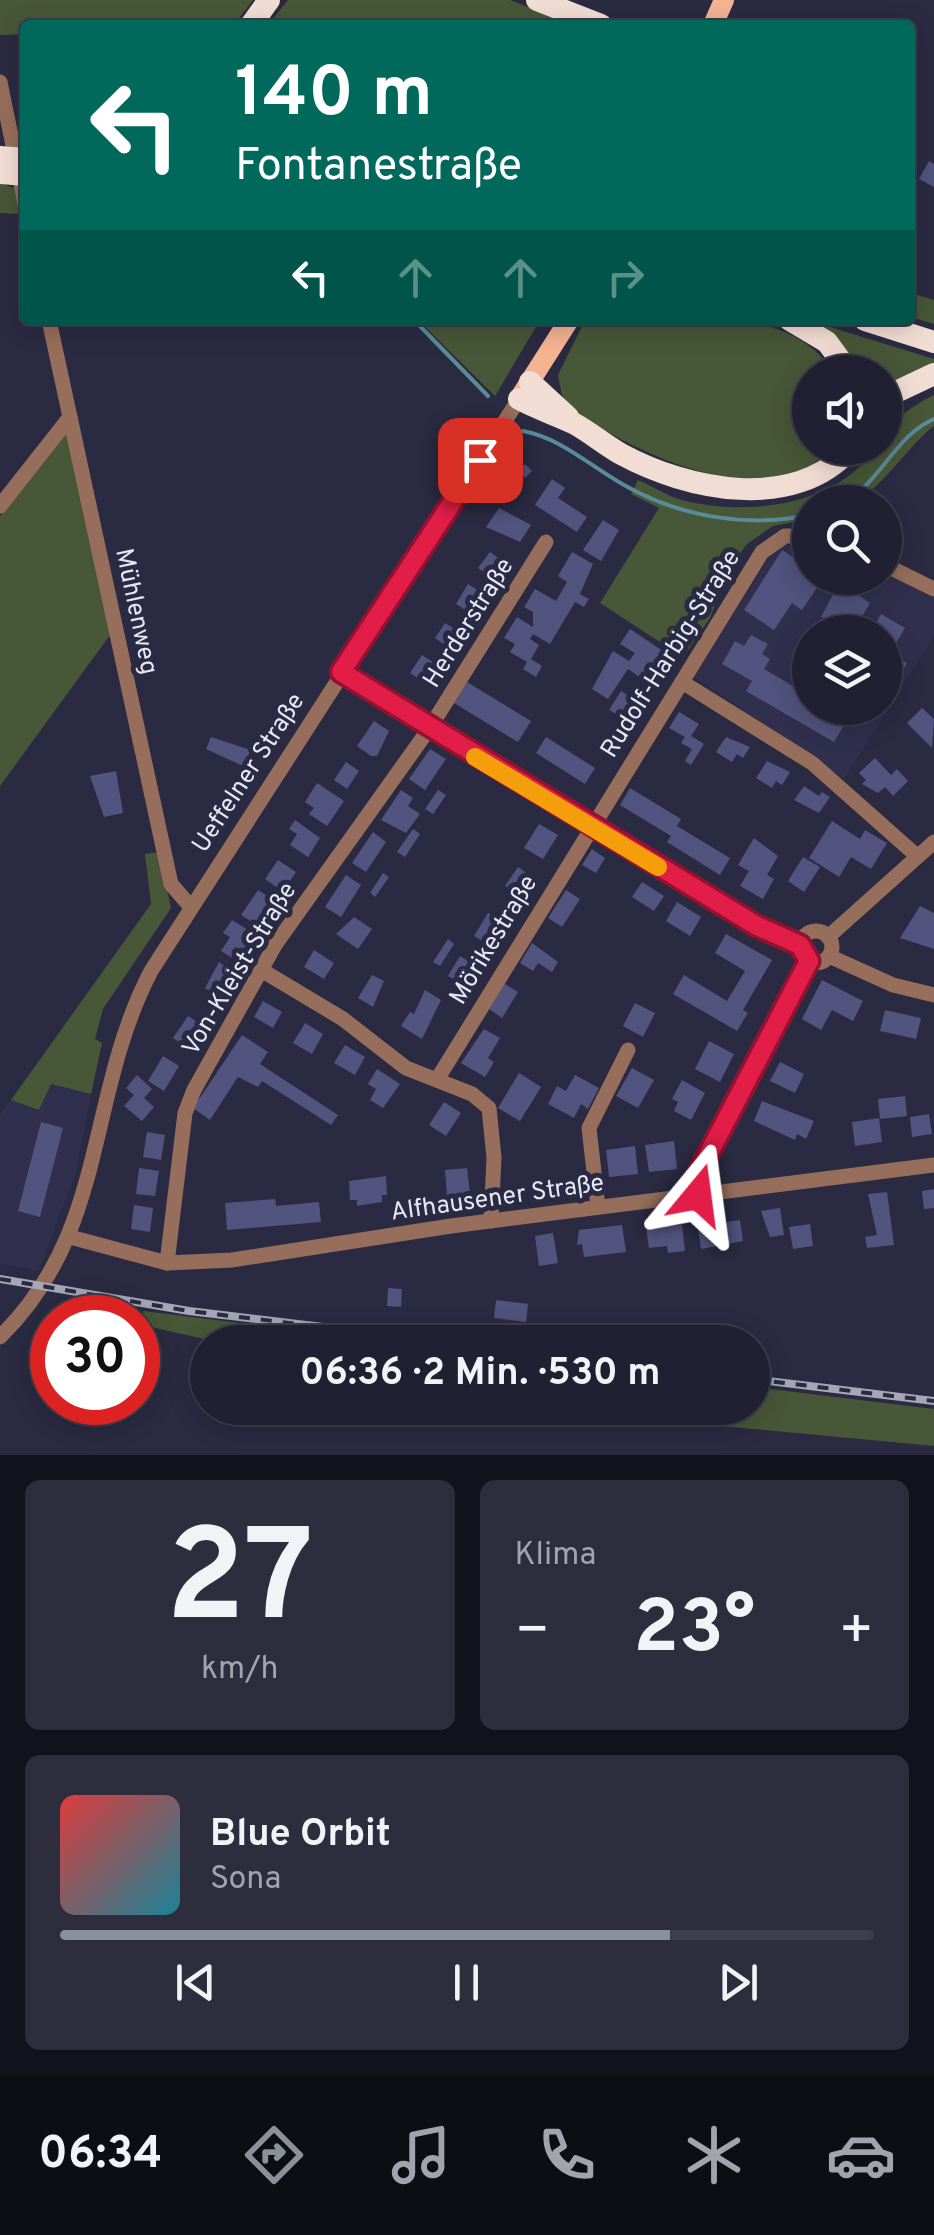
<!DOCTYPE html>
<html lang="de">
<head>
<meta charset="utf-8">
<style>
	body { margin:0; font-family:Overpass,sans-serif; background:#2d2d3e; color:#f1f3f6; height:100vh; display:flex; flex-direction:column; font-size:38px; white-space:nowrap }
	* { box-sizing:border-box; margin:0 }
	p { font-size:32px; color:#a2a3ac }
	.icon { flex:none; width:55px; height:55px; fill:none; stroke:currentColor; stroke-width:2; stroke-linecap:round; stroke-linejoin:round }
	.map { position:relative; height:1455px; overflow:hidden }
	.panel { display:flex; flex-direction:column; gap:25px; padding:25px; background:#12121c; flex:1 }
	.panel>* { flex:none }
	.hud { position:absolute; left:20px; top:20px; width:895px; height:305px; border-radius:10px; box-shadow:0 5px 25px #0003,0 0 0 2px #3d3e4d; background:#00695c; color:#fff; overflow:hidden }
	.buttons { position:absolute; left:792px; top:355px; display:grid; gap:20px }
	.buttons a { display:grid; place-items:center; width:110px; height:110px; border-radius:50%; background:#202032; box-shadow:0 5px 25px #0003,0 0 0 2px #3d3e4d; font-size:50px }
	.speed { position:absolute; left:30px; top:1295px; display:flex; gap:20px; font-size:50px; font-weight:700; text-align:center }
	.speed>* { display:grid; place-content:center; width:130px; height:130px; border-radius:50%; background:#202032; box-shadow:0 5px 25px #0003,0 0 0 2px #3d3e4d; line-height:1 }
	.speed .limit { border:15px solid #d22; background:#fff; color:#111 }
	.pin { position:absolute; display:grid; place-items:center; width:85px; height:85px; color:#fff; margin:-42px; border-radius:20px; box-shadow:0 5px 15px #0006 }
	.me { position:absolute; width:110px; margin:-55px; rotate:16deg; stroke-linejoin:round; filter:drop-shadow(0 0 8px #0008) }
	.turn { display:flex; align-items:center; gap:35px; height:210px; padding:0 50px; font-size:45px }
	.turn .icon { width:130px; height:130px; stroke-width:2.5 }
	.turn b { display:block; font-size:70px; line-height:85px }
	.lanes { display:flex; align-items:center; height:95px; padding:0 50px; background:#0003; justify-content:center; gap:50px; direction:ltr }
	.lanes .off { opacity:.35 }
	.big { font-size:75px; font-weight:700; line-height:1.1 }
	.panel .widget { flex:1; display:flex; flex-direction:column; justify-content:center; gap:15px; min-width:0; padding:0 35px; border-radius:15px; background:#2d2d3e }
	.panel .dial { align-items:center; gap:0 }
	.dial b { font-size:130px; line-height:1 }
	.song { display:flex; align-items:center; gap:30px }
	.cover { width:120px; height:120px; border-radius:15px; background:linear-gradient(135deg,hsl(0 70% 55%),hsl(190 70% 35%)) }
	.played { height:10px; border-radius:5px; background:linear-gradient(90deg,#8c9099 75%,#3d3e4d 75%) }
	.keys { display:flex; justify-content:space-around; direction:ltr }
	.heat { display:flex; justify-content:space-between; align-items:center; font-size:55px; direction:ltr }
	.panel .tiles { flex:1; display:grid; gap:25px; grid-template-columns:1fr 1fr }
	.widget:last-child { grid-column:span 2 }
	.trip { position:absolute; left:190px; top:1325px; width:580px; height:100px; border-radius:50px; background:#202032; box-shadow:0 5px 25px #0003,0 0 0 2px #3d3e4d; font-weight:700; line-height:100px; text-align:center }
	.tab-bar { display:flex; height:160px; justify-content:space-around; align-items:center; background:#0d0d14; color:#a2a3ac }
	.tab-bar .icon { width:70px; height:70px }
	.tab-bar .active { color:#8c9099 }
	.tab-bar b { font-size:45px; color:#f1f3f6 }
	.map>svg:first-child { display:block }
	.built { fill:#30304e; fill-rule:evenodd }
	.green { fill:#485737 }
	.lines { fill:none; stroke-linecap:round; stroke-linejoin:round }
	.stream { stroke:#598b98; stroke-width:4 }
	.building { fill:#52537e }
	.minor { stroke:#966e5b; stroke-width:15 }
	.major { stroke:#f5b392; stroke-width:20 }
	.highway { stroke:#f1ddd3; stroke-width:22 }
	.rail-casing { stroke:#a5a6b8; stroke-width:8 }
	.rail { stroke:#2a2b42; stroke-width:4; stroke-dasharray:11; stroke-linecap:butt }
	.highway-bridge { stroke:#f1ddd3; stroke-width:22 }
	.route-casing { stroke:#92132f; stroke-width:25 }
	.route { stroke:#e11d48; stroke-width:18 }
	.slow { stroke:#f59e0b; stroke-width:18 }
	.labels { text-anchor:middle; stroke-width:10; stroke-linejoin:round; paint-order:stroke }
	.street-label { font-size:25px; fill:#e6e7f7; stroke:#2a2b42 }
</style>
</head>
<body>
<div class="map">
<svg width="934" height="1455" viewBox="0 0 934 1455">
	<rect width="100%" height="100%" fill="#2a2b42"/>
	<g class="built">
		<path d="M783,544l27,4v30h75v-6l49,25v39l-90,143 -151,-103 84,-130zM810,632h75v76h-75z"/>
		<path d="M50,1084l41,10 -16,81 -37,96 -38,-8v-148l11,-15 28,10z"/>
	</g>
	<g class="green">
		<path d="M0,0h253l-19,25h-209v9l-25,1z"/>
		<path d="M288,0h222l63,25h-305z"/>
		<path d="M0,183l14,5 6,26 -20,-1z"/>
		<path d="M910,293l24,7v24l-24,-7z"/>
		<path d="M418,320h122l-45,76z"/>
		<path d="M585,320c79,0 197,-24 249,52h-24v76h20c-51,65 -167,16 -224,-17 -13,-8 -30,-15 -39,-27 -6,-8 -7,-19 -9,-29z"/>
		<path d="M814,322l120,37v9l-49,25v-21h-29z"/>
		<path d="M934,395v31c-24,17 -59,72 -83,76 -13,3 -28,0 -41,0v17l-37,7 -26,18 -18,24 -19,50 -27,39 -83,-54 59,-95 -28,-14 7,-14c14,6 29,16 44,20 66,17 154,6 194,-52h9c0,-27 28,-42 49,-53z"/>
		<path d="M67,430l43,205 -110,151v-270z"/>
		<path d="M159,852l12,56 -68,101 -8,30 7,4 -11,51 -40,-10 -12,26 -28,-10 140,-196 -6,-50z"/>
		<path d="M143,1311l251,31h-176l-76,-17z"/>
		<path d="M753,1387l181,22v37l-213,-20 -128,-18h159z"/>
	</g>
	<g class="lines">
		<g class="stream">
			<path d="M414,320l74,76"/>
			<path d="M523,431c38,7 67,35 101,54 56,32 124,43 186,30"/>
			<path d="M845,502c35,-20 52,-68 89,-83"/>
		</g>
	</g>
	<g class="building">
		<path d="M929,161l5,3v23l-15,-8z"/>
		<path d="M503,459l9,5 -14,23 -9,-6z"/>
		<path d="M525,464l7,7 -7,7 -7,-7z"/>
		<path d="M552,479l13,9 -7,10 29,19 -10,15 -42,-27z"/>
		<path d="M499,508l32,17 -11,17 -34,-15z"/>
		<path d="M603,520l16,10 -18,31 -18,-11z"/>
		<path d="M782,550l28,18 -1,8 11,7 -18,27 -10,-7 -18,27 -30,-20z"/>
		<path d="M490,552l17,12 -11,16 -18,-12z"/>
		<path d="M572,552l21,12 -13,30 9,5 -5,8 -9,-5 -25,42 -17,-10 -3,5 9,6 -8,14 11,7 -6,11 -13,-8 4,-7 -17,-10 5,-8 -11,-6 13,-21 16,10v-15l-9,-5 11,-18 21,12 11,-19 -9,-6z"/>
		<path d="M839,583l31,20 -10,17 14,7 7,-13 24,14 -13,22 -5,1 20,12 -16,28 -6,-4v-55h-51l4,-5 -17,-10z"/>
		<path d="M468,584l16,10 -12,20 -16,-10z"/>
		<path d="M445,623l16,10 -10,16 -16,-11z"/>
		<path d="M630,629l33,22 -19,29 -16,-11 -20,30 -16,-10 21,-38 16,10 6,-8 -15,-9z"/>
		<path d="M751,635l17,9 -6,10 8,5 -6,10 46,27v12h22l15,12 -13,22 -88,-51 6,-10 -30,-17 13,-23 9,5z"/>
		<path d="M422,655l17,11 -12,18 -17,-11z"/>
		<path d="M467,682l64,39 -13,21 -64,-39z"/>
		<path d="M621,691l18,11 -11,19 -19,-11z"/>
		<path d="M922,708l12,11 -2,29 -25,-25z"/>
		<path d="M679,712l20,12 -8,12 13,8 -13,21 -6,-4 7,-12 -11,-6 4,-6 -16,-9z"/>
		<path d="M374,721l15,10 -12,25h-6l-14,-10z"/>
		<path d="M211,737l40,13 -8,16 -37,-17z"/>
		<path d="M546,737l49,31 -10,16 -49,-31z"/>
		<path d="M726,737l24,10 -7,11 -6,-4 -5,8 -16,-10z"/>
		<path d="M430,749l16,10 -21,31 -16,-11z"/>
		<path d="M875,758l16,17 6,-6 11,12 -15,15 -8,-9 -7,6 -16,-9 4,-4 -7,-7z"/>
		<path d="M767,761l23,11 -8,13 -6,-4 -4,7 -16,-10z"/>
		<path d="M346,762l13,9 -12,18 -13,-9z"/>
		<path d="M116,771l7,42 -19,4 -14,-41z"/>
		<path d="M317,783l27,18 -17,25 -18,-12 5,-6 -9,-6z"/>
		<path d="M804,786l15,10 3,-4 8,5 -11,16 -25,-13z"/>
		<path d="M630,788l51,31 -4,7 53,32 -10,17 -53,-33 4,-6 -51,-31z"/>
		<path d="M401,790l12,8 -5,8 12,8 -14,19 -25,-13z"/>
		<path d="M438,790l8,5 -13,19 -8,-5z"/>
		<path d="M295,820l25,18 -12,19 -18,-12 7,-11 -8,-5z"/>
		<path d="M832,821l28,18 5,-9 22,13 -16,26 -20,-12 -12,20 -30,-19z"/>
		<path d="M539,824l19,11 -15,24 -19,-11z"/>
		<path d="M413,829l7,5 -15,23 -8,-5z"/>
		<path d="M373,832l13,10 -20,30 -14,-9z"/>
		<path d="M754,838l24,18 -11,19 7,4 -11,20 -23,-13 9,-15 -11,-6z"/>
		<path d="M592,849l13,9 -9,15 -14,-8z"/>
		<path d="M803,857l17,10 -16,25 -16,-11z"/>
		<path d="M278,860l18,12 -13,20 -18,-13z"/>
		<path d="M518,867l14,10 -12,19 -15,-10z"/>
		<path d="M383,873l6,4 -14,20 -5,-4z"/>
		<path d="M346,875l15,10 -20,32 -16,-10z"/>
		<path d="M642,882l22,14 -10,15 -22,-14z"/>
		<path d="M258,890l14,9 -17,25 -14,-9z"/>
		<path d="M566,890l14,9 -18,28 -14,-9z"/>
		<path d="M677,902l24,15 -11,19 -24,-15z"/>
		<path d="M920,906l14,7v36l-34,-11z"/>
		<path d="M488,913l15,9 -14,23 -15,-9z"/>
		<path d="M354,917l18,12 -14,20 -22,-15z"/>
		<path d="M232,920l24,15 -17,27 -18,-11 9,-14 -7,-4z"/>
		<path d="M726,934l46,26 -29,50 5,3 -11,18 -64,-37 11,-19 43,26 18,-30 -30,-18z"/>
		<path d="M448,939l6,5 -14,22 -7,-4z"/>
		<path d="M532,943l26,19 -6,10 -14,-9 -5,8 -13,-8z"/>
		<path d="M314,950l20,13 -10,16 -20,-12z"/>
		<path d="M460,956l15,9 -11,20 -16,-9z"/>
		<path d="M219,962l21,15 -16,24 -19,-13z"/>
		<path d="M372,975l12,6 -11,26 -15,-9z"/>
		<path d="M822,980l41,21 -10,20 -21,-11 -11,20 -19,-11z"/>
		<path d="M505,984l13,8 -16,26 -13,-9z"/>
		<path d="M425,990l16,10 -19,39 -21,-13 9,-14 4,2z"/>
		<path d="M263,1001l19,11 -9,16 -19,-11z"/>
		<path d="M635,1003l20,10 -12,24 -20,-11z"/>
		<path d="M885,1010l36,8 -5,21 -36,-8z"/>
		<path d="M188,1016l17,11 -14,23 -18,-12z"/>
		<path d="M305,1023l18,11 -11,20 -19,-11z"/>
		<path d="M484,1029l16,9 -12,20 6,4 -9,15 -24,-14z"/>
		<path d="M242,1035l26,17 -8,12 78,51 -7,10 -69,-44 -4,6 -20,-10 -28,43 -17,-12z"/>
		<path d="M709,1041l25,13 -14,28 -25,-13z"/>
		<path d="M345,1045l20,12 -10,18 -21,-12z"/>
		<path d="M163,1056l16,10 -15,25 -16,-10z"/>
		<path d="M780,1062l24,12 -9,19 -25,-12z"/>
		<path d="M632,1068l22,12 -16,28 -22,-12z"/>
		<path d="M377,1069l23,15 -17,24 -13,-8 6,-11 -8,-5z"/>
		<path d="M519,1073l22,14 -21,34 -22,-13z"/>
		<path d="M137,1075l15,14 -8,9 10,9 -12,14 -18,-15 10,-11 -8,-7z"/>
		<path d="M575,1075l24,13 -11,21 -7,-5 -7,14 -26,-14 9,-18 9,5z"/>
		<path d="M682,1080l23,13 -14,27 -17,-9 4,-9 -6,-3z"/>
		<path d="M905,1096l2,20 -27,3 -2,-20z"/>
		<path d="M762,1101l52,20 -8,18 -9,-5 -2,6 -41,-19z"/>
		<path d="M444,1102l17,11 -15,23 -17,-11z"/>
		<path d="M929,1114l3,20 -20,3 -2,-20z"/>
		<path d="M879,1118l3,24 -27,4 -3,-24z"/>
		<path d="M41,1122l22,6 -23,89 -22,-6z"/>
		<path d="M147,1132l18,3 -4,25 -18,-3z"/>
		<path d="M674,1141l3,28 -28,3 -4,-27z"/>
		<path d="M635,1146l3,28 -29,3 -3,-27z"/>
		<path d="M139,1168l20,3 -4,25 -19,-2z"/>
		<path d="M467,1168l3,26 -23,2 -2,-26z"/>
		<path d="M386,1176l1,19h-5v7l-25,4v-6h-7l-1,-19z"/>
		<path d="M934,1189v19l-10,1 -2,-18z"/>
		<path d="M887,1192l7,53 -27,3 -2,-11 12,-2 -9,-41z"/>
		<path d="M275,1199l1,7 43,-4 2,20 -94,8 -2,-27z"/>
		<path d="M134,1205l19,3 -3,24 -19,-3z"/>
		<path d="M780,1208l4,27 -14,2 -9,-26z"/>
		<path d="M719,1217l1,6 20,-3 3,21 -42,8 -4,-29z"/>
		<path d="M810,1224l3,22 -20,3 -4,-22z"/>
		<path d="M622,1225l4,27 -42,5 -2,-13 -5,1 2,-15z"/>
		<path d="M682,1225l3,26 -17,2 -1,-7 -18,2 -3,-21z"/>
		<path d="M553,1233l5,30 -19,3 -4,-30z"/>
		<path d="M388,1288l14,1 -1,18 -14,-1z"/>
		<path d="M496,1300l32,4 -2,18 -32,-4z"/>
	</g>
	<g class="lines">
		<g class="minor">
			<path d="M0,82l25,122"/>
			<path d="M49,320l122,564 19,22"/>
			<path d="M0,506l70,-89"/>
			<path d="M885,565l49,24"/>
			<path d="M341,672l416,254 43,19"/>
			<path d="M682,682l130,81 105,93"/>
			<circle cx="816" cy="947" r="16"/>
			<path d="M828,937l106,-95"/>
			<path d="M829,956l64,29 41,10"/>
			<path d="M263,971l80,48 63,49 66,26 17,14 5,50 -3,63"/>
			<path d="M438,1078l324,-526 23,-16h25"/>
			<path d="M698,1195l-1,-18 112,-216"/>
			<path d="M598,1207l-9,-79 39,-78"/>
			<path d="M70,1237l97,26 65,-3 219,-34 483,-61"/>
			<path d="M167,1263l18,-150 9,-23 81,-145 154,-216 117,-187"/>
			<path d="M0,1337c109,-107 85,-239 151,-366l368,-572"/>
		</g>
		<g class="major">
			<path d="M713,25l11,-25"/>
			<path d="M522,394l47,-74"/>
		</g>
		<g class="highway">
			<path d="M537,0l64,25"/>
			<path d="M251,25l18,-25"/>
			<path d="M790,320l37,22 22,30"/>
			<path d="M865,320l69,22"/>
			<path d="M530,382l38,35"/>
			<path d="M519,399c18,10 38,16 56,25 16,9 30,21 46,30 66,36 174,59 230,-6"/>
			<path d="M885,404l11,-12 38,-18"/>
		</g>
		<defs>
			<g id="rail">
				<path d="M0,1279l189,32 260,31"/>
				<path d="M752,1379l182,22"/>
			</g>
		</defs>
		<use href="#rail" class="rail-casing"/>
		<use href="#rail" class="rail"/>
		<g class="highway-bridge">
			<path d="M0,157l25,2"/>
			<path d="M0,173l25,2"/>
		</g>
	</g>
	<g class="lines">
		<defs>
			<path id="route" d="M480,460l-139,212 416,254 43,19 9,16 -112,215 1,19"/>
		</defs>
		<use href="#route" class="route-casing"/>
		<use href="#route" class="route"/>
		<path class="slow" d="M475,757l183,110"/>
	</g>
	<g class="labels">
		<g class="street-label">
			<text transform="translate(138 611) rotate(78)" y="9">Mühlenweg</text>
			<text transform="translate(467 622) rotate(-58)" y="9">Herderstraße</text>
			<text transform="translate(669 653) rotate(-58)" y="9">Rudolf-Harbig-Straße</text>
			<text transform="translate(247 772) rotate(-57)" y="9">Ueffelner Straße</text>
			<text transform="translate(492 939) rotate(-59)" y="9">Mörikestraße</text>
			<text transform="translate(238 968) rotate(-59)" y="9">Von-Kleist-Straße</text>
			<text transform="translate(497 1196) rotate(-8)" y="9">Alfhausener Straße</text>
		</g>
	</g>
</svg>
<div class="buttons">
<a><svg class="icon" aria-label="sound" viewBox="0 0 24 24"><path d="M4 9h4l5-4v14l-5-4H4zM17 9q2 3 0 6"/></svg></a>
<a><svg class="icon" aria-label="search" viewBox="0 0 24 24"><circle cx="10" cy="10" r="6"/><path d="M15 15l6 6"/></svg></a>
<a><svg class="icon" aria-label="layers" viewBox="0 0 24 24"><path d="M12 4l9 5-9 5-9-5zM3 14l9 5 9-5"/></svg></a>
</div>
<div class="speed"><div class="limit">30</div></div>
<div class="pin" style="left:480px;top:460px;background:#d93025"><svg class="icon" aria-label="arrive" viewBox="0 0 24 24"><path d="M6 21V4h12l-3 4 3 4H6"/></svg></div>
<svg class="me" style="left:698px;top:1195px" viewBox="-20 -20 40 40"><path d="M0-17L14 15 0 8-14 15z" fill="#e11d48" stroke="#fff" stroke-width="4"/></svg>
<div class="trip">06:36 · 2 Min. · 530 m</div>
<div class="hud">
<div class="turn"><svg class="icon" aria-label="left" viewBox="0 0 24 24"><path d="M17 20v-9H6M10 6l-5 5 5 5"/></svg><div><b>140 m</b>Fontanestraße</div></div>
<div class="lanes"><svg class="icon" aria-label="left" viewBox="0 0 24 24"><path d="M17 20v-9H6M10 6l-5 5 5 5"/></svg><svg class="icon off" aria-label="ahead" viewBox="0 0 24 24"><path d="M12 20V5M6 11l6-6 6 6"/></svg><svg class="icon off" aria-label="ahead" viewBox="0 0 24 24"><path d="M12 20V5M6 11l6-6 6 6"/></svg><svg class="icon off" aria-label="right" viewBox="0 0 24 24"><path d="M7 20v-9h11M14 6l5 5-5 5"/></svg></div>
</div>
</div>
<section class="panel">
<div class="tiles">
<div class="widget dial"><b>27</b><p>km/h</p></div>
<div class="widget"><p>Klima</p>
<div class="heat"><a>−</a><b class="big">23°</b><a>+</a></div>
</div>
<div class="widget">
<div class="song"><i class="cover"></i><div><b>Blue Orbit</b><p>Sona</p></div></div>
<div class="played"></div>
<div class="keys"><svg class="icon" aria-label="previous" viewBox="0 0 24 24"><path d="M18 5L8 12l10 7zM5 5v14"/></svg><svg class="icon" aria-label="pause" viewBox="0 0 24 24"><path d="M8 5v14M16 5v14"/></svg><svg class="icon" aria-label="next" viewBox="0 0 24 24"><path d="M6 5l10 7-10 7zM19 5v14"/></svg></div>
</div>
</div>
</section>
<nav class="tab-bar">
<b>06:34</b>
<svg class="icon active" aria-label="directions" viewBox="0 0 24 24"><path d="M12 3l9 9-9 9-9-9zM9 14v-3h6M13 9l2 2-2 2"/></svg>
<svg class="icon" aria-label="music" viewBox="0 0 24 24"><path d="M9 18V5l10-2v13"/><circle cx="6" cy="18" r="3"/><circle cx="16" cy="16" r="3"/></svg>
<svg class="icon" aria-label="phone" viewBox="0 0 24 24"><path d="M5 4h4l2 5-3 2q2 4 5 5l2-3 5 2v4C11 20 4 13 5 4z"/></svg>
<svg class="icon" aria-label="climate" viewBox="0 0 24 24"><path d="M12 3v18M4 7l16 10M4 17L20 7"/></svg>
<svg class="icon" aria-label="car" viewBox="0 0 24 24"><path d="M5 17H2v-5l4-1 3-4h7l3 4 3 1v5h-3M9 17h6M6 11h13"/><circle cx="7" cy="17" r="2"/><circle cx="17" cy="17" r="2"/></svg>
</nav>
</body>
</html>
